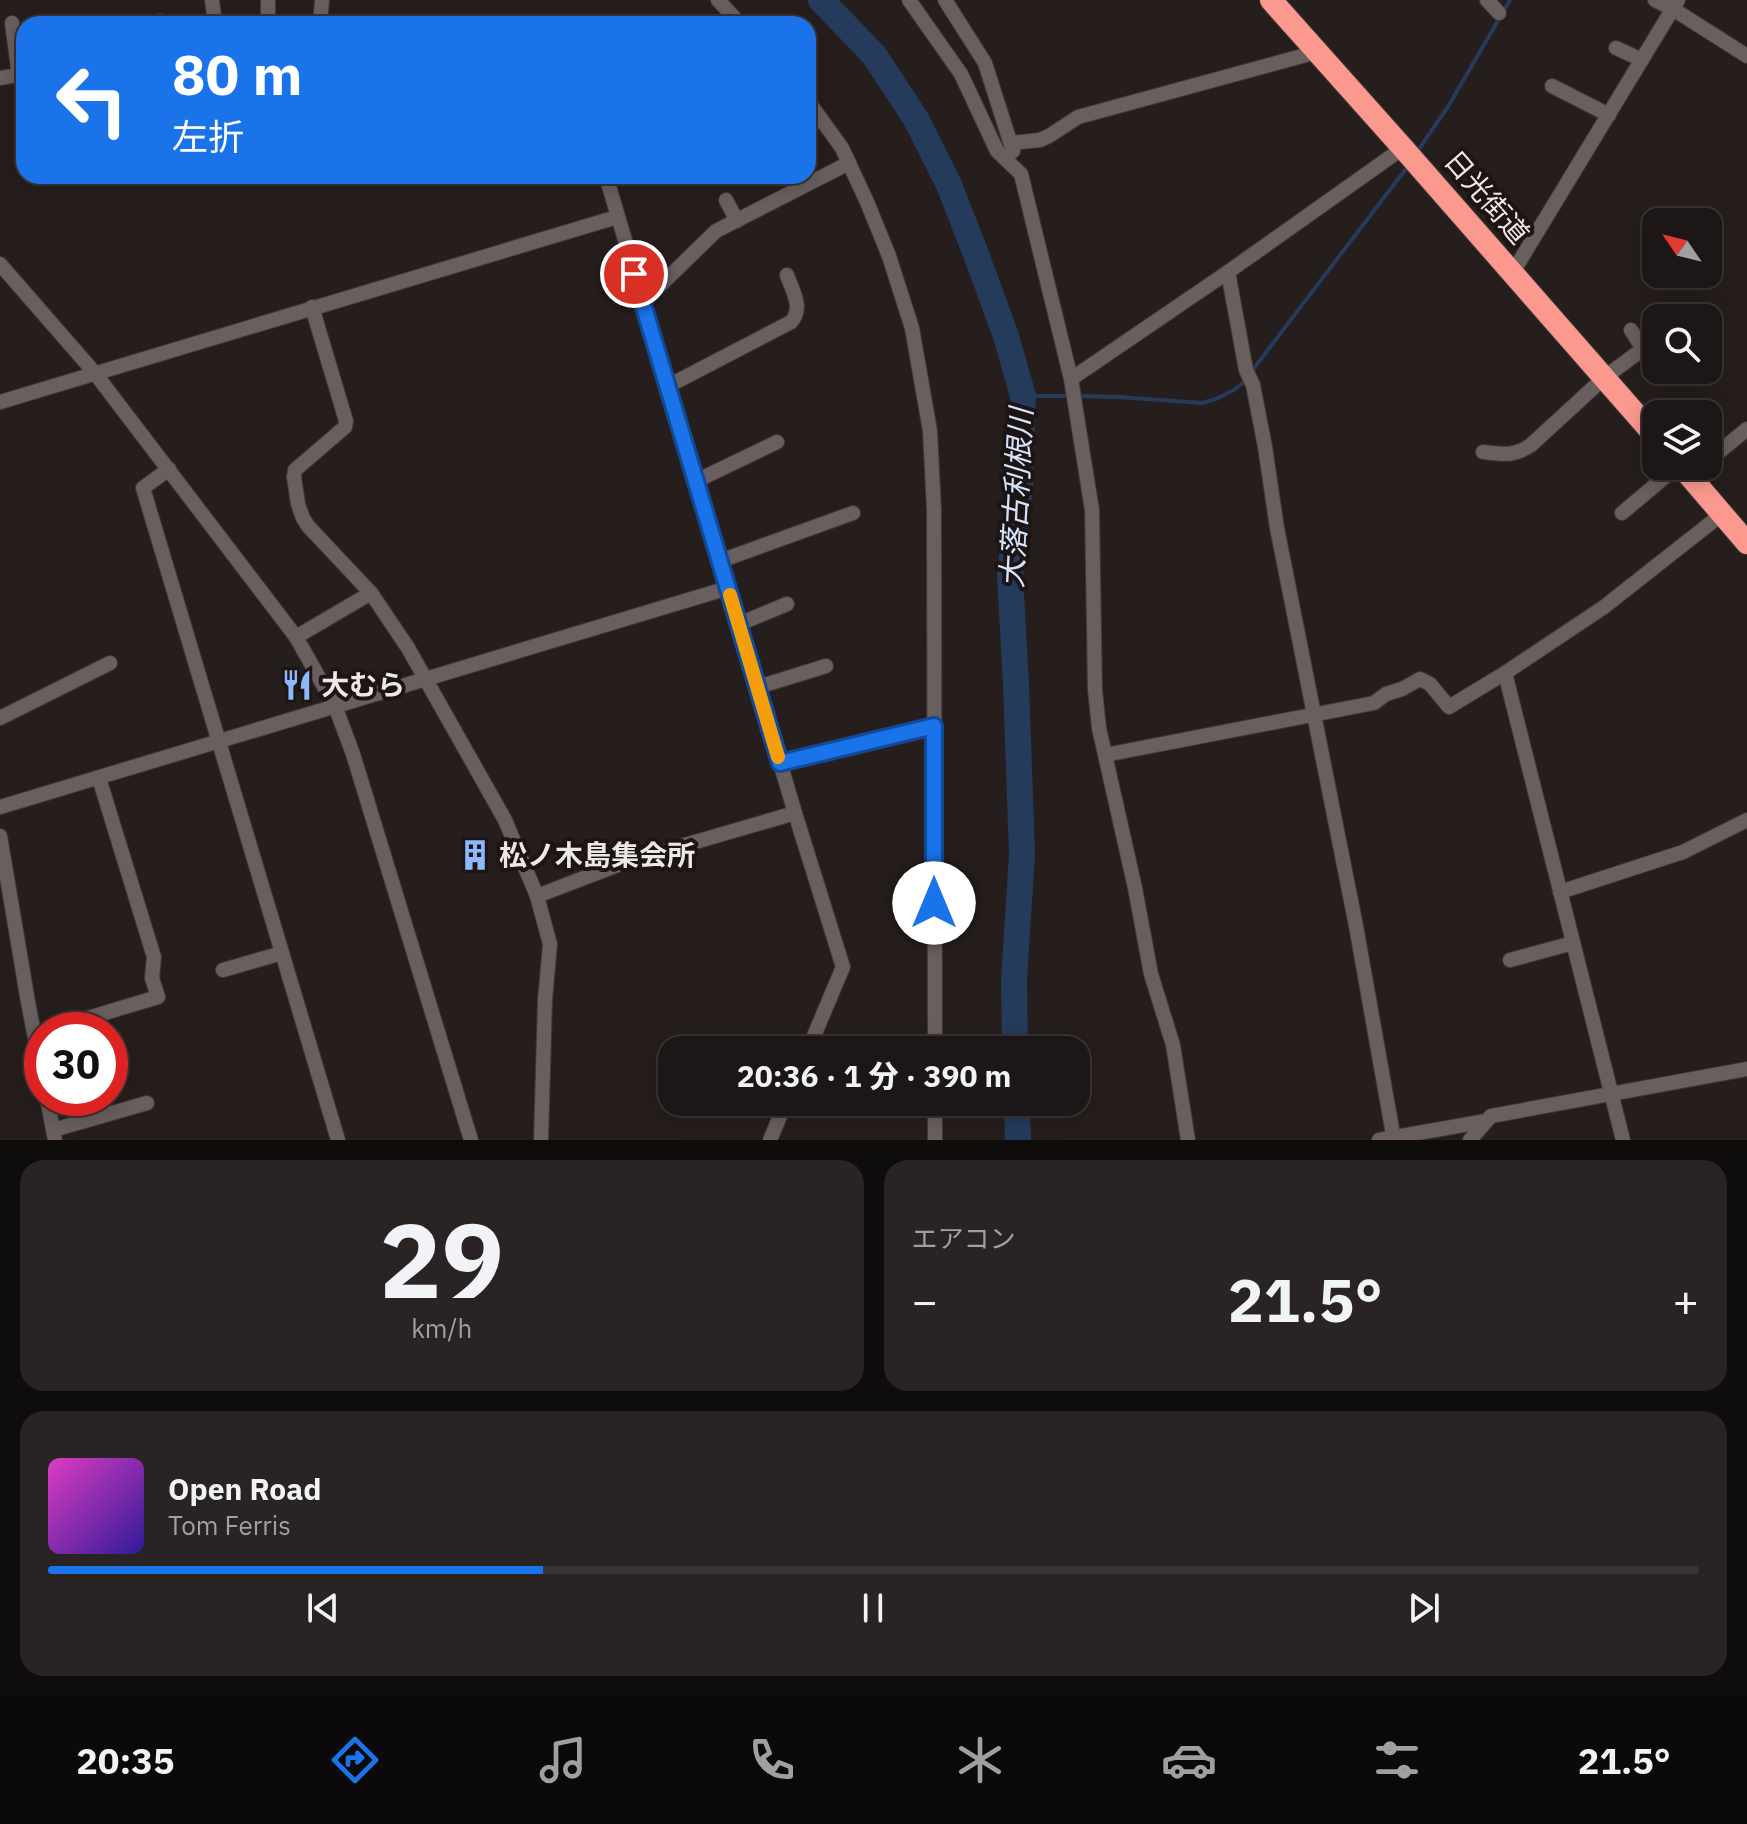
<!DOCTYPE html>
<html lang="ja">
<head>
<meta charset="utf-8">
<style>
	body { margin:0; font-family:"IBM Plex Sans","Noto Sans JP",sans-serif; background:#292323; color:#f1f3f6; height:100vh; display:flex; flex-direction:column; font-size:30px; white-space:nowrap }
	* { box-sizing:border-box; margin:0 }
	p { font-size:26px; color:#a09fa1 }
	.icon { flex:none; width:44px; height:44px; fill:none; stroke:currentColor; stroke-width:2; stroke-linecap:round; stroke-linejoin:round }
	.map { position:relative; height:1140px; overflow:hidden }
	.sheet { display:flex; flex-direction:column; gap:20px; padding:20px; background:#0f0c0c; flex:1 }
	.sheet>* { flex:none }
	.hud { position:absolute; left:16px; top:16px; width:800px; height:168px; border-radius:24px; box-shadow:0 4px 20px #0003,0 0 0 2px #3a3535; background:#1a73e8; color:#fff; overflow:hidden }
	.needle { width:52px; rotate:305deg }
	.tools { position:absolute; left:1642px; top:208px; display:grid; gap:16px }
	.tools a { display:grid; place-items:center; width:80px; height:80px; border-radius:16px; background:#1c1616; box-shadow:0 4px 20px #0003,0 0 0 2px #3a3535; font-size:40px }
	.speed { position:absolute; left:24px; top:1012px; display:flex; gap:16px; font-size:40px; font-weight:700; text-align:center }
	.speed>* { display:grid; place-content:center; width:104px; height:104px; border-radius:50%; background:#1c1616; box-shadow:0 4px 20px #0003,0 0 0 2px #3a3535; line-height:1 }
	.speed .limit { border:12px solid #d22; background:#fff; color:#111 }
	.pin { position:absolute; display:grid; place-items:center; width:68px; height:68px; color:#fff; margin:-34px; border:4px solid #fff; border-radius:50%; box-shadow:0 2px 8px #0007 }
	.me { position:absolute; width:88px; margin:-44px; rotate:0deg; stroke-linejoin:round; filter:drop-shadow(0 0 6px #0008) }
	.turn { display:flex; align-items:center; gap:28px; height:168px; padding:0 24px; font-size:36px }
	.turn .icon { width:104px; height:104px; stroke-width:2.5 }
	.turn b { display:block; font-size:56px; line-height:68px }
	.big { font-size:60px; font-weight:800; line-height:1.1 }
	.sheet .widget { flex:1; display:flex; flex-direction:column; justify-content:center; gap:12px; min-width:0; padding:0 28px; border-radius:24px; background:#292323 }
	.sheet .dial { align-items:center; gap:0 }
	.dial b { font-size:104px; line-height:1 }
	.song { display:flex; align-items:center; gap:24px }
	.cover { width:96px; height:96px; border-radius:12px; background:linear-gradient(135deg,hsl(310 70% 55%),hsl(250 70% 35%)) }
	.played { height:8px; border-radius:4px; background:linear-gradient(90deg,#1a73e8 30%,#3a3535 30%) }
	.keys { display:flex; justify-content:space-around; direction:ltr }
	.heat { display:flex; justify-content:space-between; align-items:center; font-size:44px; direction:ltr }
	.sheet .tiles { flex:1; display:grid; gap:20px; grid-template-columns:1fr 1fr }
	.widget:last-child { grid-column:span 2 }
	.trip { position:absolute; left:658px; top:1036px; width:432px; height:80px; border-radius:24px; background:#1c1616; box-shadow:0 4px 20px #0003,0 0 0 2px #3a3535; font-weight:800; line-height:80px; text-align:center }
	.menu { display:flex; height:128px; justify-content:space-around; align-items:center; background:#0b0909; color:#a09fa1 }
	.menu .icon { width:56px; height:56px }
	.menu .current { color:#1a73e8 }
	.menu b { font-size:36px; color:#f1f3f6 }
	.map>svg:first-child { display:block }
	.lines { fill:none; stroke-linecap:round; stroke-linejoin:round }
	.stream { stroke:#253b5b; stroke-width:4 }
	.river { stroke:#253b5b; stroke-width:26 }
	.minor-casing { stroke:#403938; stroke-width:16 }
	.highway-casing { stroke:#403938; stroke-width:24 }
	.minor { stroke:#695f5e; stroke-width:14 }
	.highway { stroke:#fc998f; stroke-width:22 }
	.route-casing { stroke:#114b97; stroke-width:20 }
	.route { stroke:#1a73e8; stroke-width:14 }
	.slow { stroke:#f59e0b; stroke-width:14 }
	.labels { text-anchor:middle; stroke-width:8; stroke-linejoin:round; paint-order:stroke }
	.street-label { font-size:28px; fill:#ede7e6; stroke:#1d1514 }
	.poi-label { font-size:28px; font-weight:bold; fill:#ede7e6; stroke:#1d1514; text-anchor:start }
	.water-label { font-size:30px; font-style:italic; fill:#d4e4fc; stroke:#1d1514 }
</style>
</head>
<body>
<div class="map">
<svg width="1747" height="1140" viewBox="0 0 1747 1140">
	<rect width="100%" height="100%" fill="#261e1d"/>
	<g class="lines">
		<g class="stream">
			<path d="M1417,152l32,-47 61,-105"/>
			<path d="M1251,372l157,-206"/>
			<path d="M1023,396h46"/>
			<path d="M1077,396l42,1 83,6 14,-4 18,-9 12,-10"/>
		</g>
		<g class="river">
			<path d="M821,0l53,55 42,64 33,66 27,69 30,82 17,60 -3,90 -10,90 6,108 6,170 -8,126 1,70"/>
			<path d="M1017,1102l1,38"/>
		</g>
		<defs>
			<g id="minor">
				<path d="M212,0l3,24"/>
				<path d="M718,0l22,24"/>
				<path d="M909,0l52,74 36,77 24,23 50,205 21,131 3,180 4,38 36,160 16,86 22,71 15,95"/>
				<path d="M945,0l40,63 28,88"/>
				<path d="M1487,0l12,13"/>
				<path d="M1655,0l18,9 74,47"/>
				<path d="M160,21v3"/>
				<path d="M12,23l7,52"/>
				<path d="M268,24v-24"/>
				<path d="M320,24l2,-24"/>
				<path d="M1616,48l26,12"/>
				<path d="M0,78l24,-4"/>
				<path d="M1552,86l57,29"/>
				<path d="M808,101l34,47 25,54 22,54 23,72 18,103 4,79 1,540"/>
				<path d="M1011,143l29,-3 9,-4 29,-19 239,-65"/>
				<path d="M606,176l189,637 48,154 -35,83"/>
				<path d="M726,200l11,21"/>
				<path d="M0,264l94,108 202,265 39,69 18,48 118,386"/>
				<path d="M1228,272l18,98 7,15 12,62 12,81 79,398 38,214"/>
				<path d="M1513,272l165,-272"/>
				<path d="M643,302l73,-71 133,-68"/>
				<path d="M312,307l34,114 -1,6 -50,43 -1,7 4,27 5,14 5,8 63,67 37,55 97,172 32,76 13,48 -5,56 -4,140"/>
				<path d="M1071,379l157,-107 175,-124"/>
				<path d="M668,386l123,-64c13,-14 1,-32 -4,-47"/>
				<path d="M0,402l617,-185"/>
				<path d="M1483,452c20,2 30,5 48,-7l74,-68 38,-28 -12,-19"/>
				<path d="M1708,461l39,-32"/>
				<path d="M169,469l-26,19 195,652"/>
				<path d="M696,481l81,-39"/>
				<path d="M1622,513l56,-47"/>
				<path d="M720,561l133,-48"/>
				<path d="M739,624l48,-20"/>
				<path d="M296,637l75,-44"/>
				<path d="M758,687l68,-21"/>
				<path d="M0,718l110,-55"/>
				<path d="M1105,755l269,-52 12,-9 16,-5 18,-10 10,5 19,23 56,-34"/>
				<path d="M780,763l154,-37"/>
				<path d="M0,807l728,-219"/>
				<path d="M0,836l28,166 14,72"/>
				<path d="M1560,892l123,-40 64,-32"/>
				<path d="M537,896l86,-33 172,-50"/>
				<path d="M1510,960l63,-17"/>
				<path d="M223,970l59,-17"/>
				<path d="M48,1030l110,-33 -6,-19 2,-21 -55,-179"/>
				<path d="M47,1098l8,42"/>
				<path d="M935,1102v38"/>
				<path d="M53,1130l94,-27"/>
				<path d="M770,1140l16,-38"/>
				<path d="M1379,1140l107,-19"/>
				<path d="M1470,1140l21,-24 256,-47"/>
				<path d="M1623,1140l-118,-467 99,-66 118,-93"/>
			</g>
			<g id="highway">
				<path d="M1271,0l132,148 253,289"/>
				<path d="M1681,466l66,77"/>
			</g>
		</defs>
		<use href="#minor" class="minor-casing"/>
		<use href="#highway" class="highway-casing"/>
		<use href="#minor" class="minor"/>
		<use href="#highway" class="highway"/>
	</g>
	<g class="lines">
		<defs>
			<path id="route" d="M634,274l146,489 154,-37v177"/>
		</defs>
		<use href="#route" class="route-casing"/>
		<use href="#route" class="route"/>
		<path class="slow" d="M730,595l48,162"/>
	</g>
	<defs>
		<symbol id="restaurant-bare" viewBox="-9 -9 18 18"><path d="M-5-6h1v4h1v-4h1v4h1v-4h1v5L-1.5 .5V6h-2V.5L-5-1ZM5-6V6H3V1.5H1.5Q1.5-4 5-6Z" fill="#8cb9fc" stroke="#1d1514" stroke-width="2.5" paint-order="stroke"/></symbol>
		<symbol id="building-bare" viewBox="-9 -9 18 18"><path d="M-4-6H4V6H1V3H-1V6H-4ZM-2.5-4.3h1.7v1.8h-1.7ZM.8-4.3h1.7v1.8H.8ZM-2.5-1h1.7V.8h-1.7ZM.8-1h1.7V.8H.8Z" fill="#8cb9fc" stroke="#1d1514" stroke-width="2.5" paint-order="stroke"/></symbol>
	</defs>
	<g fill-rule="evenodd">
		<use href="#restaurant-bare" x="275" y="663" width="44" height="44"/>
		<use href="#building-bare" x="453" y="833" width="44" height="44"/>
	</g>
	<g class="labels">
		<g class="street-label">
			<text transform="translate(1487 197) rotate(49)" y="10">日光街道</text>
		</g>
		<g class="poi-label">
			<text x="321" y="695">大むら</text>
			<text x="499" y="865">松ノ木島集会所</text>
		</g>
		<g class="water-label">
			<text transform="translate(1017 498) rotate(-87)" y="10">大落古利根川</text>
		</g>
	</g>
</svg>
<div class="tools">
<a><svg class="needle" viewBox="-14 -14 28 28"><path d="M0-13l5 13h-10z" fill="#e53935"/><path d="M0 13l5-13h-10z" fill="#a09fa1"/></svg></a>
<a><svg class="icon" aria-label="search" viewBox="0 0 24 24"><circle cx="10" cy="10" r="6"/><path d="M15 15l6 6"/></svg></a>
<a><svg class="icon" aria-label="layers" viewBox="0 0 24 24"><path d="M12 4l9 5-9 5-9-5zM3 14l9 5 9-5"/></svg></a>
</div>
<div class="speed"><div class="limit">30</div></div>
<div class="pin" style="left:634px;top:274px;background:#d93025"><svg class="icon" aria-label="arrive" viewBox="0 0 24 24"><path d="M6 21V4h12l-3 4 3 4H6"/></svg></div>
<svg class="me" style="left:934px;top:903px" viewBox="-20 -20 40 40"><circle r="19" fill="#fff"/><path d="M0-13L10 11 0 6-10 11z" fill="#1a73e8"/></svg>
<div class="trip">20:36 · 1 分 · 390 m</div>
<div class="hud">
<div class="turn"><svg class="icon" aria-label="left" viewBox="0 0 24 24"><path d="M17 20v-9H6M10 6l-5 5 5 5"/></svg><div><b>80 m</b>左折</div></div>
</div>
</div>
<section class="sheet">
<div class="tiles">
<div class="widget dial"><b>29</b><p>km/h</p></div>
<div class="widget"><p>エアコン</p>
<div class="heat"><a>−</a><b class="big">21.5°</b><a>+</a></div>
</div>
<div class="widget">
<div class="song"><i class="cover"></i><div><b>Open Road</b><p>Tom Ferris</p></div></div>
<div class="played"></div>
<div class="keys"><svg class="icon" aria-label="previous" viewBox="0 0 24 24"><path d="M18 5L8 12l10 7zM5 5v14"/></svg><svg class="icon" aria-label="pause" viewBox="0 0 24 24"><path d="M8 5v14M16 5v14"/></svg><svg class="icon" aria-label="next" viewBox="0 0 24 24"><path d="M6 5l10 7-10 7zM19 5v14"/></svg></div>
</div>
</div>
</section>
<nav class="menu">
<b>20:35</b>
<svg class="icon current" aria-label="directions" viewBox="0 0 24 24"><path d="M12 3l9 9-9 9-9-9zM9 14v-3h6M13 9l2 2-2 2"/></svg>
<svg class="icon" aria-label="music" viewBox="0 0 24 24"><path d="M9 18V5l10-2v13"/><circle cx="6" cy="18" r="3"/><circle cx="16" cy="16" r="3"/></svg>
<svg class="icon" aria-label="phone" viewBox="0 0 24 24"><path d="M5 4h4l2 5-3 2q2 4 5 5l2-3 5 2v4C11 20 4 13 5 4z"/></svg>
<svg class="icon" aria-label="climate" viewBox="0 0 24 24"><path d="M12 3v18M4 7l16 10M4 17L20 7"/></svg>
<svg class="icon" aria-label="car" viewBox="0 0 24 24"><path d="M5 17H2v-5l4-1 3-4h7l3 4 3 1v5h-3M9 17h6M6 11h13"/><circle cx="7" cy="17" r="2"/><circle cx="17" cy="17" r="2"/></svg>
<svg class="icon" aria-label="filters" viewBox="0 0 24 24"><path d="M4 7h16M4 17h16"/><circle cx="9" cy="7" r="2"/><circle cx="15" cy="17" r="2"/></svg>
<b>21.5°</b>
</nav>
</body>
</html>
